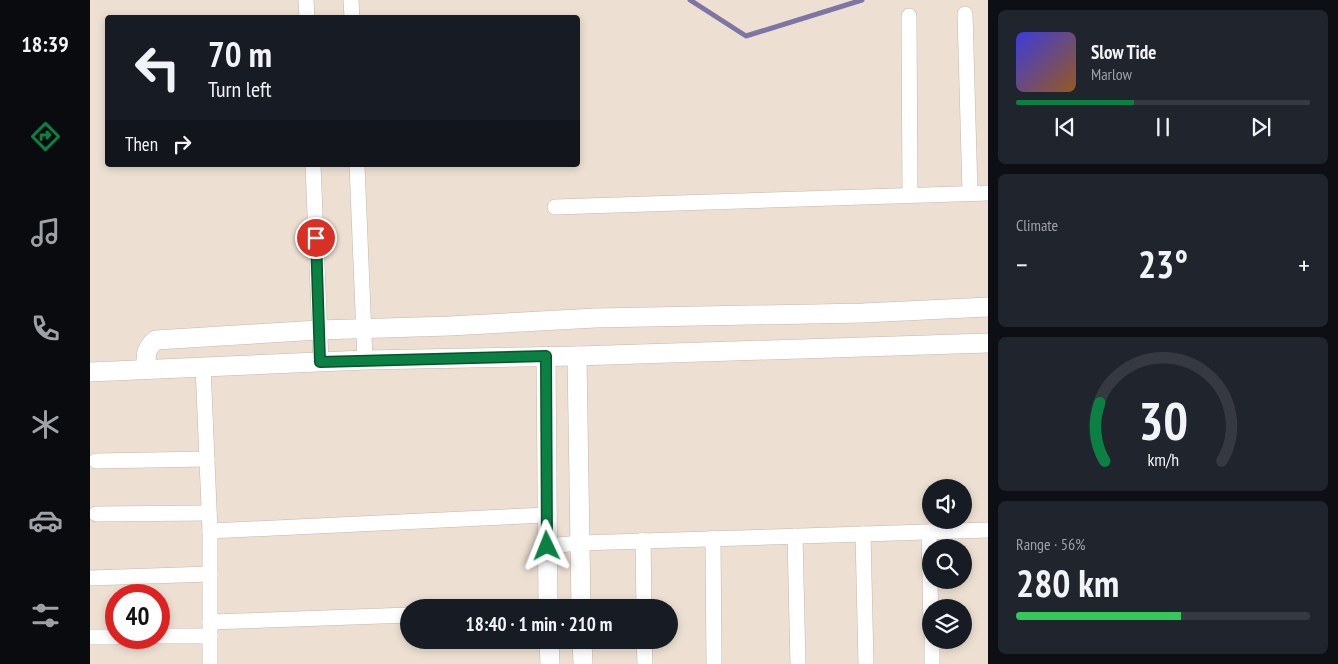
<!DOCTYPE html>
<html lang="en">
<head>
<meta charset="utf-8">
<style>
	body { margin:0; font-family:"PT Sans Narrow",sans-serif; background:#20242c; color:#f1f3f6; height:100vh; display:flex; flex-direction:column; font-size:19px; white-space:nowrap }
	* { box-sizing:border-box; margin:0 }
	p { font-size:16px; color:#9ea1a6 }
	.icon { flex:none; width:28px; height:28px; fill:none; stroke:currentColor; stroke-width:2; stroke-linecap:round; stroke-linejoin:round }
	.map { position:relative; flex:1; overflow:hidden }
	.panel { display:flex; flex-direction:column; gap:10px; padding:10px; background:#0d0f14; width:350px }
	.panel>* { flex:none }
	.hud { position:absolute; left:15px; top:15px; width:475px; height:152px; border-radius:5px; box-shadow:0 2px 8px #0003; background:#171b24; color:#f1f3f6; overflow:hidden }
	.controls { position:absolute; left:832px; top:479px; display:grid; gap:10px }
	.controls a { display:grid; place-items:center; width:50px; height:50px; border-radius:50%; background:#171b24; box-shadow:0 2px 8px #0003; font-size:25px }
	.speed { position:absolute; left:15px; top:584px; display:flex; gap:10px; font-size:25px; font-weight:700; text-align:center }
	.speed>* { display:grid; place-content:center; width:65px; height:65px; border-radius:50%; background:#171b24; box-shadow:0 2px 8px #0003; line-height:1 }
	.speed .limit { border:8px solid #d22; background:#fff; color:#111 }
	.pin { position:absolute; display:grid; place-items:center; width:42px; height:42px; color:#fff; margin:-21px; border:2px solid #fff; border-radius:50%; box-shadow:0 1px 5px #0007 }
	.me { position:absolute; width:55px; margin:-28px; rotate:358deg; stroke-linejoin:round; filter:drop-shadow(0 0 4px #0008) }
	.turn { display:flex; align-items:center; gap:18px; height:105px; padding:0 20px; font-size:22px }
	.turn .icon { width:65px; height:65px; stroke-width:2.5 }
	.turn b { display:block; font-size:35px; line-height:42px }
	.then { display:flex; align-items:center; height:48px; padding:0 20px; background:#0003; gap:10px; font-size:19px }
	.big { font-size:38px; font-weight:700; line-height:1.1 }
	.panel .tile { flex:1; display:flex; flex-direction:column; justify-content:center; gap:8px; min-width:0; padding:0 18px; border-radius:8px; background:#20242c }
	.panel .dial { align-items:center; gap:0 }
	.dial svg { height:130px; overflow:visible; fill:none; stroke:#363941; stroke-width:7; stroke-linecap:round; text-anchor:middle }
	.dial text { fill:#f1f3f6; stroke:none }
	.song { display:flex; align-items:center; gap:15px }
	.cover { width:60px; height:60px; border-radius:8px; background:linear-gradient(135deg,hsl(240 70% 55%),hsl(30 70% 35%)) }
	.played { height:5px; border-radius:2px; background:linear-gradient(90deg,#0b8043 40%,#363941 40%) }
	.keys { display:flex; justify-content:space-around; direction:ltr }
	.heat { display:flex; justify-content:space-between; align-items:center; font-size:28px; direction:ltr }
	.charge { height:8px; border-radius:4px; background:linear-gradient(90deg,#34c759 56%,#363941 0) }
	.trip { position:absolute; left:310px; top:599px; width:278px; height:50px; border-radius:25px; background:#171b24; box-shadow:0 2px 8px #0003; font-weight:700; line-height:50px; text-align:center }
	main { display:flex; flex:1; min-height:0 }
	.dock { display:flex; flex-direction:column; width:90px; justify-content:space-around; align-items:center; background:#090b0e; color:#9ea1a6 }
	.dock .icon { width:35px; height:35px }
	.dock .active { color:#0b8043 }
	.dock b { font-size:22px; color:#f1f3f6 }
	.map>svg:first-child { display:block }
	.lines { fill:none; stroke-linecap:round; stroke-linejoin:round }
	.stream { stroke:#7e75a6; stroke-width:5 }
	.minor-casing { stroke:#c4b7ab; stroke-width:16 }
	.tertiary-casing { stroke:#c4b7ab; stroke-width:20 }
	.minor { stroke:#fff; stroke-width:15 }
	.tertiary { stroke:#fff; stroke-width:19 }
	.route-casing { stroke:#07532c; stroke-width:12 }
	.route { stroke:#0b8043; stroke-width:9 }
</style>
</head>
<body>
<main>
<nav class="dock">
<b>18:39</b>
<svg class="icon active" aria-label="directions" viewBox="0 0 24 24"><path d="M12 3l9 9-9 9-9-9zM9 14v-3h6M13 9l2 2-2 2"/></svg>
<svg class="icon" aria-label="music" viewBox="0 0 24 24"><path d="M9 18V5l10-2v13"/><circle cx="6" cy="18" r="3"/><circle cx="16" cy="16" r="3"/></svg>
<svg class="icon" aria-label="phone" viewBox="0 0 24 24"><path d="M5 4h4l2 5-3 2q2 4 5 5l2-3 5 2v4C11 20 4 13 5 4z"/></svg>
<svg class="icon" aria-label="climate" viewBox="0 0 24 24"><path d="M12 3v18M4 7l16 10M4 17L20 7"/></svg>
<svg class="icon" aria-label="car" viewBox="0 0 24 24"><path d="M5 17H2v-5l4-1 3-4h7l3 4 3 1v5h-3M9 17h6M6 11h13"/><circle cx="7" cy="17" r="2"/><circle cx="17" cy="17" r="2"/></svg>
<svg class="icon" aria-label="filters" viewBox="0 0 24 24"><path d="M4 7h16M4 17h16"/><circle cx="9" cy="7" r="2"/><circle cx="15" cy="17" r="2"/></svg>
</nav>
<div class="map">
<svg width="898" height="664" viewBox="0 0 898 664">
	<rect width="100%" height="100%" fill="#ede0d3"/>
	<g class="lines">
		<path class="stream" d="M600,0l56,36 116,-36"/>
		<defs>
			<g id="minor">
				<path d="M216,0l1,18"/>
				<path d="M261,0l1,18"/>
				<path d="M875,14l5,179"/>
				<path d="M819,16l1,179"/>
				<path d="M223,165l8,197"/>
				<path d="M267,165l8,195"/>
				<path d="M465,207l433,-14"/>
				<path d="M113,366l7,165v133"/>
				<path d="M6,461l111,-2"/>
				<path d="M6,514l113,-1"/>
				<path d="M120,531l336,-16"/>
				<path d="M839,532l2,97"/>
				<path d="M773,534l3,130"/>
				<path d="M705,536l3,128"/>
				<path d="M623,538l1,126"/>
				<path d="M553,540l1,68"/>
				<path d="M457,546l33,-3 408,-13"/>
				<path d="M0,578l120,-4"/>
				<path d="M120,622l199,-7"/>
				<path d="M69,636h51"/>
				<path d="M0,637h26"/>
				<path d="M554,640l1,24"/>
				<path d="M842,640v24"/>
			</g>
			<g id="tertiary">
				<path d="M456,356l2,252"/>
				<path d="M487,356l4,252"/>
				<path d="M56,369c0,-13 -1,-21 10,-29l163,-10 131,-4 145,-8 268,-5 125,-6"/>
				<path d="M0,372l275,-12 212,-4 411,-13"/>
				<path d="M459,640l1,24"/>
				<path d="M492,640l1,24"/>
			</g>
		</defs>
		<use href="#minor" class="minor-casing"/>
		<use href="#tertiary" class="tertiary-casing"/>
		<use href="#minor" class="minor"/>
		<use href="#tertiary" class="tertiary"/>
	</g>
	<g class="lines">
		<defs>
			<path id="route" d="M226,238l4,124 226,-6 1,190"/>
		</defs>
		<use href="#route" class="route-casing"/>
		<use href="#route" class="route"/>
	</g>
</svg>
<div class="controls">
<a><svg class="icon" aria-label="sound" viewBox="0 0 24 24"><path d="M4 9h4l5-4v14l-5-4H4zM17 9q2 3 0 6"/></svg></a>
<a><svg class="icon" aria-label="search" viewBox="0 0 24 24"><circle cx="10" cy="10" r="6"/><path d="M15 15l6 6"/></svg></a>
<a><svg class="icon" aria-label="layers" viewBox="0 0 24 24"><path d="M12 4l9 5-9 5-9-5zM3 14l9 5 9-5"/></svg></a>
</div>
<div class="speed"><div class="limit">40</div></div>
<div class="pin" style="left:226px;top:238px;background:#d93025"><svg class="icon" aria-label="arrive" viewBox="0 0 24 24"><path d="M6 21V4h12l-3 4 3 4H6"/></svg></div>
<svg class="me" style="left:457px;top:546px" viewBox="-20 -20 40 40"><path d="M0-17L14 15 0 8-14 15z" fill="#0b8043" stroke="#fff" stroke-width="4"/></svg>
<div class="trip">18:40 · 1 min · 210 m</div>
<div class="hud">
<div class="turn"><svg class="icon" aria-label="left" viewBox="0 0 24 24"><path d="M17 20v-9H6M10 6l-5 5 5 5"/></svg><div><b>70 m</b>Turn left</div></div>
<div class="then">Then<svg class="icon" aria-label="right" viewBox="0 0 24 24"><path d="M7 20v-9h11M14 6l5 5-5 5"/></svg></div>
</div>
</div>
<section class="panel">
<div class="tile">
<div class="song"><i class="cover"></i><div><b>Slow Tide</b><p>Marlow</p></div></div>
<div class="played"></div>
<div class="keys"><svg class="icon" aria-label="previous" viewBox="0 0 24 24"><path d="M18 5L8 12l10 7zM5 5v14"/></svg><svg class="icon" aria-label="pause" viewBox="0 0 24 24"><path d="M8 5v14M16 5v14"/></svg><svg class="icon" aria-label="next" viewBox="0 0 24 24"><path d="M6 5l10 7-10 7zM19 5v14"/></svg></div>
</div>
<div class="tile"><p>Climate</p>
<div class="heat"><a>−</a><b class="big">23°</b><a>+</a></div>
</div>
<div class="tile dial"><svg viewBox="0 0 100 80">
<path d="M14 69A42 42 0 1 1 86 69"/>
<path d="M14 69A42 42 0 0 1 11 33" stroke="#0b8043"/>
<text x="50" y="56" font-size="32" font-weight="700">30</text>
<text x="50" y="72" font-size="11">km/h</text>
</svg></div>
<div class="tile"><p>Range · 56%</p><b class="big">280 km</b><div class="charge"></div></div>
</section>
</main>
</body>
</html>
